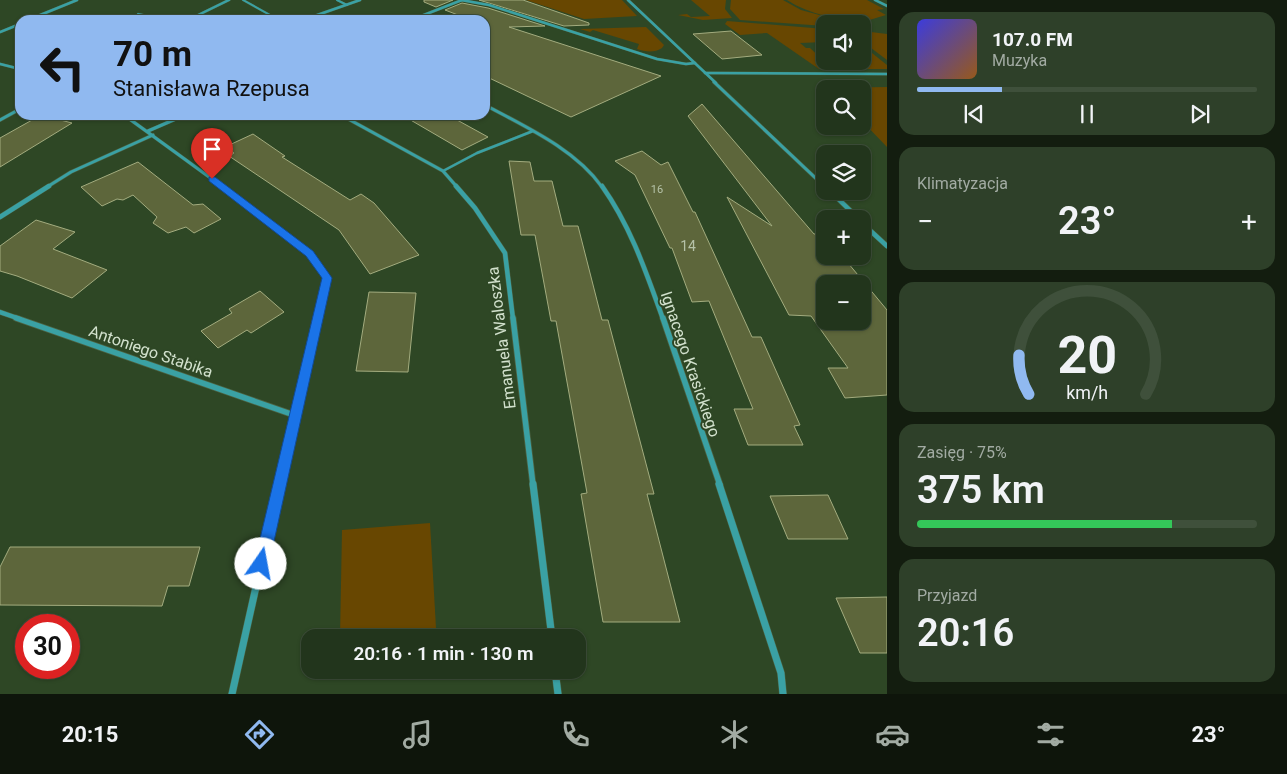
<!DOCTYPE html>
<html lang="pl">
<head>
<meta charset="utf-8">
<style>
	body { margin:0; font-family:Roboto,sans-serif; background:#2e4029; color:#f1f3f6; height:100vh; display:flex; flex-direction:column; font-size:19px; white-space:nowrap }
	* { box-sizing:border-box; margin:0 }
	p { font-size:16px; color:#a2aba3 }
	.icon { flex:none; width:28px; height:28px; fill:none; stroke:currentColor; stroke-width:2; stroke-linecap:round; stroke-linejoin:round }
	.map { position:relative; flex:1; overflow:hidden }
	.side { display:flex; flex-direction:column; gap:12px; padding:12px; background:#131d0f; width:400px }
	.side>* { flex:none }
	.guide { position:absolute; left:15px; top:15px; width:475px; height:105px; border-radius:15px; box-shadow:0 1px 4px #0004,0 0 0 1px #3f503b; background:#90b9f0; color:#111; overflow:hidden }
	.tools { position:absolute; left:816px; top:15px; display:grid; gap:10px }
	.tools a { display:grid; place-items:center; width:55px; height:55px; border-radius:10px; background:#22351c; box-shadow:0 1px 4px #0004,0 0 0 1px #3f503b; font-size:25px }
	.speed { position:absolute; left:15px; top:614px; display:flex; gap:10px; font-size:25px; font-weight:700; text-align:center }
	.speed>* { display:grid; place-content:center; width:65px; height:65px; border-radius:50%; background:#22351c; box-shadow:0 1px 4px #0004,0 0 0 1px #3f503b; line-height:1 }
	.speed .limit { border:8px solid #d22; background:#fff; color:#111 }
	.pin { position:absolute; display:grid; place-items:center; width:42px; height:42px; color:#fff; margin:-51px -21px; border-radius:50% 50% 50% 0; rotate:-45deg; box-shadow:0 0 5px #0007 }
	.pin .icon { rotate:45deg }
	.me { position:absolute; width:55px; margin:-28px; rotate:12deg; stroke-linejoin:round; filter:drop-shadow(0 0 4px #0008) }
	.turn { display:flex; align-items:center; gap:18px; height:105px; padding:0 15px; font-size:22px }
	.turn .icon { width:65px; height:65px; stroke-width:2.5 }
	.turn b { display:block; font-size:35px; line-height:42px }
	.big { font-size:38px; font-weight:600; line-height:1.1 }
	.side .card { flex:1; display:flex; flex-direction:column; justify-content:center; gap:8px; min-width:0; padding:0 18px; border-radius:15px; background:#2e4029 }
	.side .dial { align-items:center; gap:0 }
	.dial svg { height:130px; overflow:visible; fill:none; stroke:#3f503b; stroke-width:7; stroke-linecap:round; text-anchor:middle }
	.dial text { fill:#f1f3f6; stroke:none }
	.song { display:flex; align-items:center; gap:15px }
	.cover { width:60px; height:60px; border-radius:8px; background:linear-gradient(135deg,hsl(240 70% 55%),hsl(30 70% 35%)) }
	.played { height:5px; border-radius:2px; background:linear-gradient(90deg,#90b9f0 25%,#3f503b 25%) }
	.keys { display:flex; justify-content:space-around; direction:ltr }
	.heat { display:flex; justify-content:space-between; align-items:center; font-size:28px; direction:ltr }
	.charge { height:8px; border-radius:4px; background:linear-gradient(90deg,#34c759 75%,#3f503b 0) }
	.trip { position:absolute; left:301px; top:629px; width:285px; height:50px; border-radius:15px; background:#22351c; box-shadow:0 1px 4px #0004,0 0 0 1px #3f503b; font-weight:600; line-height:50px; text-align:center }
	.tabs { display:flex; height:80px; justify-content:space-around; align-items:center; background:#0e150b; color:#a2aba3 }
	.tabs .icon { width:35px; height:35px }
	.tabs .current { color:#90b9f0 }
	.tabs b { font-size:22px; color:#f1f3f6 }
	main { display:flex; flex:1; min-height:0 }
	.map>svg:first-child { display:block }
	.green { fill:#684701 }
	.building { fill:#5d663b; stroke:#a3ac7f; fill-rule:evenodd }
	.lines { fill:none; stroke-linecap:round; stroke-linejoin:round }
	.service-far1-casing { stroke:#4c6343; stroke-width:2.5 }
	.service-casing { stroke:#4c6343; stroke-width:3 }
	.minor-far4-casing { stroke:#4c6343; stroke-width:3 }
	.minor-far3-casing { stroke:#4c6343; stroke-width:4 }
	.minor-far2-casing { stroke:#4c6343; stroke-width:5.5 }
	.minor-far1-casing { stroke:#4c6343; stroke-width:7 }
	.minor-casing { stroke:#4c6343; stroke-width:8 }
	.service-far1 { stroke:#3aa1a4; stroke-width:2 }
	.service { stroke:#3aa1a4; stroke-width:2.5 }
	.minor-far4 { stroke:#3aa1a4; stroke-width:2.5 }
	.minor-far3 { stroke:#3aa1a4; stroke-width:3 }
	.minor-far2 { stroke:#3aa1a4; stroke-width:4.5 }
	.minor-far1 { stroke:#3aa1a4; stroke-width:5.5 }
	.minor { stroke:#3aa1a4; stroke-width:7 }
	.route { fill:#1a73e8; stroke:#114b97 }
	.labels { text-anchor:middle; stroke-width:4; stroke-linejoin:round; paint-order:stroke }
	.far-number-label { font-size:11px; fill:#b5c2a8 }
	.number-label { font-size:14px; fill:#b5c2a8 }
	.street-label { font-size:16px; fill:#d2e1cd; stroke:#2e4725 }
</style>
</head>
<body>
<main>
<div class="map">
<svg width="887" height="694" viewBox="0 0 887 694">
	<rect width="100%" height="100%" fill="#2e4725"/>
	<g class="green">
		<path d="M526,0h96l15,16 -53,3z"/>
		<path d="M691,0h35l-1,9 7,9 -29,2 -25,-5 9,-1 4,3 19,-1z"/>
		<path d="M731,0h52l18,10 22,6 9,8h-7v2l-85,-6 -10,-11z"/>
		<path d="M787,0h80l17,9 -7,1 9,5 -20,6 -11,-6 -2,1 11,5c-27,-2 -54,-6 -77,-21z"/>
		<path d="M727,21l98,8v13l-25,1 6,5h4l15,14 37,-1 1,-7 9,-1 15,12v4h-68l-52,-36 -27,2 -15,-11z"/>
		<path d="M646,27l18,18 -2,3c-7,5 -17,4 -25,1l2,-5 -46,-14 -3,2 -10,-3z"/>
		<path d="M863,31l24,3v26l-24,-18z"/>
		<path d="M887,87v60l-24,-25 -1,-33 -35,-1z"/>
		<path d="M430,523l6,105 -96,9 2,-107z"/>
	</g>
	<g class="building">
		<path d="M424,0h29l-17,7 -12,-5z"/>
		<path d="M479,0h44l66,23v2l-25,1z"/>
		<path d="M462,3l26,5 57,18 -36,1 152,49 -90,41 -86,-41v-56h-14l-26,-10z"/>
		<path d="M731,31l31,24 -40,4 -29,-25z"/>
		<path d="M702,104l112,130h11v22h8l7,8 8,-1 39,47v85l-42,3 -17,-30h20l-37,-52 -22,-1 -62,-118 45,29 -84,-110zM825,284h37v37h-37z"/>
		<path d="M41,115l31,8 -72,44v-29z"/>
		<path d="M402,115h46l40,22 -26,13z"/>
		<path d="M253,134l32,22 -3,1 68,43 11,-6 13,9 45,52 -49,19 -31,-44 -110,-74 5,-3 -9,-6z"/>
		<path d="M642,151l19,14 7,-3 25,50h2l57,125h9l39,88 -6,1 9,19h-55l-14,-36h19l-44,-108 -17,1 -20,-54h-2l-35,-73 -20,-14z"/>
		<path d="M509,161l21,1 4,19h18l11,45h15l24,94h6l46,174h-7l33,128h-77l-22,-128 6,-1 -31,-172h-5l-16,-86h-14z"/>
		<path d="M138,162l55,43 10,-1 18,15 -27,14 -8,-6 -18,6 -15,-10 4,-6 -24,-22 -10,5 -6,-1 -15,7 -21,-19z"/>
		<path d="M36,220l39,12 -22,17 54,21 -35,28 -55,-22 -17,-5v-25z"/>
		<path d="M260,291l24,21 -33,21 -4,-3 -29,18 -17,-17 31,-18 -3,-4z"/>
		<path d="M369,292l47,1 -8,79 -52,-1z"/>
		<path d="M828,495l20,44h-60l-18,-43z"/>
		<path d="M10,547h190l-11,39h-21l-6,20 -162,-1v-38z"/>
		<path d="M887,597v56h-27l-24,-55z"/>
	</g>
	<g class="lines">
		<defs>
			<g id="service-far1">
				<path d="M243,0l36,20"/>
				<path d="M337,0l10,5"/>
				<path d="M138,14l30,6"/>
			</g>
			<path id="service" d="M443,171l34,-18 56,-22"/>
			<g id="minor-far4">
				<path d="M461,0l28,5 168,54 29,5 9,-1"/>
				<path d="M628,0l88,83"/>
				<path d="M875,0l12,6"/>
				<path d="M28,20l49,-20"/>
				<path d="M188,20l41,-20"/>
				<path d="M303,20l57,-20"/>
				<path d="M411,20l51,-20"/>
				<path d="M0,32l20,-8"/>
				<path d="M0,64l20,5"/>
				<path d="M705,73l182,1"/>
			</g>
			<g id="minor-far3">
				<path d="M714,82l111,105"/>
				<path d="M485,105c41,22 90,44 117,82"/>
				<path d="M124,115l99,72"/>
				<path d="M341,115l102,56 14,16"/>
				<path d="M0,120l20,-11"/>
				<path d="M148,131l37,-16"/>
				<path d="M47,187l24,-15 82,-37"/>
			</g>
			<g id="minor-far2">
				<path d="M222,186l87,68 18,24 -10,41"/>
				<path d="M456,186l19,22 30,45 8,66"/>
				<path d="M602,186c29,41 44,86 61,133"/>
				<path d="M830,191l29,28"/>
				<path d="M0,217l49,-31"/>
				<path d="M862,223l25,23"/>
				<path d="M0,312l20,7"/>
			</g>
			<g id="minor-far1">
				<path d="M16,318l278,97"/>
				<path d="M513,318l20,167"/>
				<path d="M663,318l57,167"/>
				<path d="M278,485l39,-167"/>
			</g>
			<g id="minor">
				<path d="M533,484l19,154"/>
				<path d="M719,484l62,189 2,21"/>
				<path d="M555,670l3,24"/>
				<path d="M232,694l47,-210"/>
			</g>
		</defs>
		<use href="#service-far1" class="service-far1-casing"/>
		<use href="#service" class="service-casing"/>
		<use href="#minor-far4" class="minor-far4-casing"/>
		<use href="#minor-far3" class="minor-far3-casing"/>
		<use href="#minor-far2" class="minor-far2-casing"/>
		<use href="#minor-far1" class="minor-far1-casing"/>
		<use href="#minor" class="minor-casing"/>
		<use href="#service-far1" class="service-far1"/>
		<use href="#service" class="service"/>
		<use href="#minor-far4" class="minor-far4"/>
		<use href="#minor-far3" class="minor-far3"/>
		<use href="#minor-far2" class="minor-far2"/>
		<use href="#minor-far1" class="minor-far1"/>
		<use href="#minor" class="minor"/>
	</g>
	<path class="route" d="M209,177h6l98,74 19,27 -63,286 -3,5 -5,2 -5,-2 -2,-5 68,-286 -16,-22 -97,-75z"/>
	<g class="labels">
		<g class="far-number-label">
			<text x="657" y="193">16</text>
		</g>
		<g class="number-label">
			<text x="688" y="251">14</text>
		</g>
		<g class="street-label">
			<text transform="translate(501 338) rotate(-97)" y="6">Emanuela Waloszka</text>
			<text transform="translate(151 351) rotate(19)" y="6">Antoniego Stabika</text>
			<text transform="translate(691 364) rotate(71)" y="6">Ignacego Krasickiego</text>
		</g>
	</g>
</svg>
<div class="tools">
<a><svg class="icon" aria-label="sound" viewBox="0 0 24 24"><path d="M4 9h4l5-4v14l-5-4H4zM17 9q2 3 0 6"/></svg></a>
<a><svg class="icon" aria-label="search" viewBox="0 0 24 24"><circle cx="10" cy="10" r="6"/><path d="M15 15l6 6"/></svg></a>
<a><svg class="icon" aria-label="layers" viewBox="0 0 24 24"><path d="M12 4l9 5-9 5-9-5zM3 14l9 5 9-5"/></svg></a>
<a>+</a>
<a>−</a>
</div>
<div class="speed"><div class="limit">30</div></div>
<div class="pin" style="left:212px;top:179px;background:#d93025"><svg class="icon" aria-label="arrive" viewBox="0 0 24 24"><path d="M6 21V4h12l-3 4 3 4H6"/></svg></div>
<svg class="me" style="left:261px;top:564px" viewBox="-20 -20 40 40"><circle r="19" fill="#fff"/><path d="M0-13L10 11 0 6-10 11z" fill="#1a73e8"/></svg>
<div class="trip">20:16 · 1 min · 130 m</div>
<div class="guide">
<div class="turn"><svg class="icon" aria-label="left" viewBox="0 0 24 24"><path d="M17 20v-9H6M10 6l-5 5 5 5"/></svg><div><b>70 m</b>Stanisława Rzepusa</div></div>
</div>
</div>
<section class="side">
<div class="card">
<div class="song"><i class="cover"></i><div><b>107.0 FM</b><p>Muzyka</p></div></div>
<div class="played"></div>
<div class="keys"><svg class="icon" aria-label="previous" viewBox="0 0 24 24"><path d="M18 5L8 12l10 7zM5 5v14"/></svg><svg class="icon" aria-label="pause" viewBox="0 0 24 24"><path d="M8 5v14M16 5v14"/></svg><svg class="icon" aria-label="next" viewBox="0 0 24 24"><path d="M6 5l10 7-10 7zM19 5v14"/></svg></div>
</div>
<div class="card"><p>Klimatyzacja</p>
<div class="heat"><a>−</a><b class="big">23°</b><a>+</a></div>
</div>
<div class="card dial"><svg viewBox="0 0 100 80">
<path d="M14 69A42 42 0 1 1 86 69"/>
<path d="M14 69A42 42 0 0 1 8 45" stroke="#90b9f0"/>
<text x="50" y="56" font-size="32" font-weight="700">20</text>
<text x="50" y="72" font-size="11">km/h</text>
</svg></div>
<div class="card"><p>Zasięg · 75%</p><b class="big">375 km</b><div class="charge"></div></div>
<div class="card"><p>Przyjazd</p><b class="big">20:16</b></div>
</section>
</main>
<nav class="tabs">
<b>20:15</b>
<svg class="icon current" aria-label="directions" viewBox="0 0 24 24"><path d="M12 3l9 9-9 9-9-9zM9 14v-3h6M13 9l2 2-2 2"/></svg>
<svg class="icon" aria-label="music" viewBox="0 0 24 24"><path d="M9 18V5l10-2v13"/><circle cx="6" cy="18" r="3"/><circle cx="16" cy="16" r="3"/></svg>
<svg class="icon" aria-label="phone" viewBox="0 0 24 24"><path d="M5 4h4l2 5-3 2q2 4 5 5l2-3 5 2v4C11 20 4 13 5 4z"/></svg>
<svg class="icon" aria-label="climate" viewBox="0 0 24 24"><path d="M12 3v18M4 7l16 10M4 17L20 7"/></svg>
<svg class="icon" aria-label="car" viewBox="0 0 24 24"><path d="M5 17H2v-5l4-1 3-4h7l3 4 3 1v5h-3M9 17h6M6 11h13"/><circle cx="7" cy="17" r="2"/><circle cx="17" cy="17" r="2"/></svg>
<svg class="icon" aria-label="filters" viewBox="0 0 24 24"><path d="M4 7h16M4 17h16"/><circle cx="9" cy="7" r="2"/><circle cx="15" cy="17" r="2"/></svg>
<b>23°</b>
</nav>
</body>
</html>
